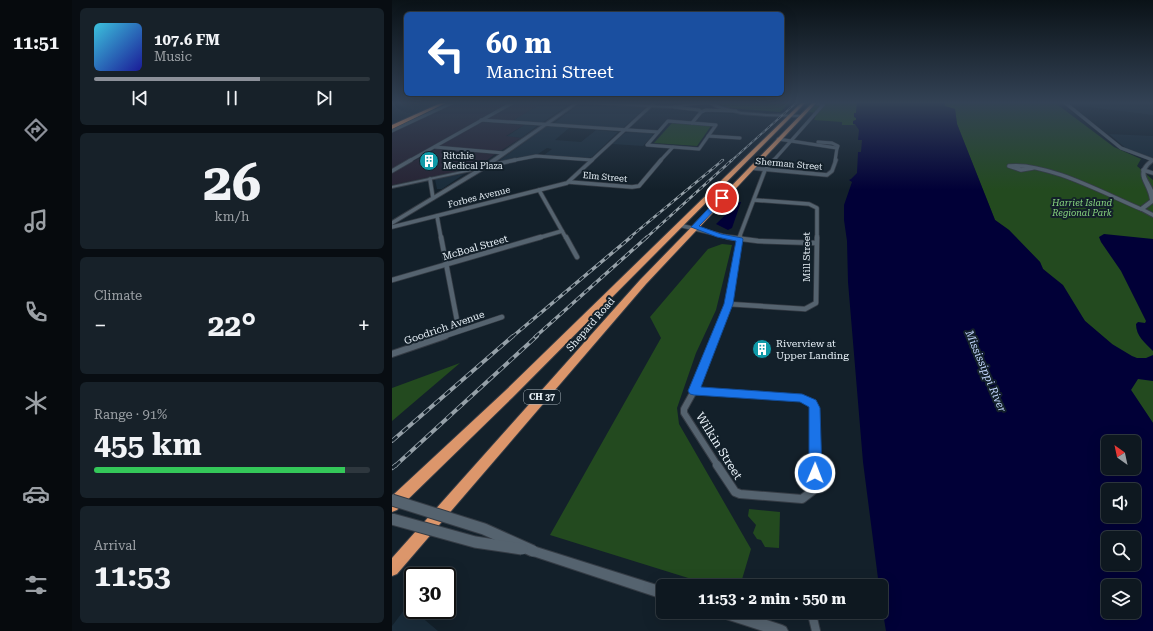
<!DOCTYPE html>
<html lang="en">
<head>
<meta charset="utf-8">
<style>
	body { margin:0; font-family:"Roboto Serif",serif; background:#172129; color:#f1f3f6; height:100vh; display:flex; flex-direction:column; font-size:15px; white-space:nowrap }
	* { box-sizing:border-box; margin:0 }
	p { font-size:13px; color:#9ba0a5 }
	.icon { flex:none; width:22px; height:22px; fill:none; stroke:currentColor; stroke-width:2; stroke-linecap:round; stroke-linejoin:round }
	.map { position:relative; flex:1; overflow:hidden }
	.details { display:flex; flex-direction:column; gap:8px; padding:8px; background:#080d12; width:320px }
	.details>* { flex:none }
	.guide { position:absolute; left:12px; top:12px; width:380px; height:84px; border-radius:6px; box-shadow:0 4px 16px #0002,0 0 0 1px #2e373e; background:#1a4fa0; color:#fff; overflow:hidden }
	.needle { width:26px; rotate:327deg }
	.tools { position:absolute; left:709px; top:435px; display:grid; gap:8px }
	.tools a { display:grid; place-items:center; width:40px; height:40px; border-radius:6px; background:#0e1820; box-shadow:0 4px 16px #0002,0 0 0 1px #2e373e; font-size:20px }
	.speed { position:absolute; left:12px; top:567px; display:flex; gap:8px; font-size:20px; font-weight:700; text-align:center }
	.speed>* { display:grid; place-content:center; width:52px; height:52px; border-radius:50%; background:#0e1820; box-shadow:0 4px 16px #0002,0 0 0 1px #2e373e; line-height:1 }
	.speed .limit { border:2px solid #111; border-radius:6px; background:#fff; color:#111 }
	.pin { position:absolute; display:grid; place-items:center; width:34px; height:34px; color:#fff; margin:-17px; border:2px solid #fff; border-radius:50%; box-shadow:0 1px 4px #0007 }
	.me { position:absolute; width:44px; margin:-22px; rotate:1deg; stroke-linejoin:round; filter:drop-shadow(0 0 3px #0008) }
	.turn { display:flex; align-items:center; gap:14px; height:84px; padding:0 16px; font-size:18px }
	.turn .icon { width:52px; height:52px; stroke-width:2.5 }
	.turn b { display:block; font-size:28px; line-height:34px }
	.big { font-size:30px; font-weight:700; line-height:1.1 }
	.details .card { flex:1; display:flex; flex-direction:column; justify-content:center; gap:6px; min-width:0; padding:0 14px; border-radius:6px; background:#172129 }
	.details .dial { align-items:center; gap:0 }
	.dial b { font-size:52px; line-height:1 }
	.song { display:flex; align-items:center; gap:12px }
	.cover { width:48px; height:48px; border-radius:6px; background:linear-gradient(135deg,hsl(190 70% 55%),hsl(240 70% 35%)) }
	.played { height:4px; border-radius:2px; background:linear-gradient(90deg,#8c9099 60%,#2e373e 60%) }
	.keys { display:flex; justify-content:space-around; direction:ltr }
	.heat { display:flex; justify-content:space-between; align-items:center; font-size:22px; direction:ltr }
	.charge { height:6px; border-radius:3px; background:linear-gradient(90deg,#34c759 91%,#2e373e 0) }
	.trip { position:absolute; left:264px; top:579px; width:232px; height:40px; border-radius:6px; background:#0e1820; box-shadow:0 4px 16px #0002,0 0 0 1px #2e373e; font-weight:700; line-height:40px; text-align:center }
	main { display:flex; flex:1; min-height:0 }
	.tab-bar { display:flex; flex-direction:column; width:72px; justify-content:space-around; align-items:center; background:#060a0d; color:#9ba0a5 }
	.tab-bar .icon { width:28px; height:28px }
	.tab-bar .current { color:#8c9099 }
	.tab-bar b { font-size:18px; color:#f1f3f6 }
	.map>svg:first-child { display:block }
	.built { fill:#1a2c3a }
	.medical { fill:#272333 }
	.green { fill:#234a1f }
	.water { fill:#010037; fill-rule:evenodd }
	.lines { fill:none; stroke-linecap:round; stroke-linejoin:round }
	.minor-far4-casing { stroke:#353c45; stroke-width:4 }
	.minor-far3-casing { stroke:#353c45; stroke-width:5 }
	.minor-far2-casing { stroke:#353c45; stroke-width:6 }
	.minor-far1-casing { stroke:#353c45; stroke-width:8 }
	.minor-casing { stroke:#353c45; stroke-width:10 }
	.tertiary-casing { stroke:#353c45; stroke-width:2 }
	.secondary-casing { stroke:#353c45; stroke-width:2 }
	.trunk-casing { stroke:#353c45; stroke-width:2 }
	.motorway-casing { stroke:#353c45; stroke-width:2 }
	.minor-far4 { stroke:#55636f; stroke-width:3 }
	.minor-far3 { stroke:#55636f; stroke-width:3.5 }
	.minor-far2 { stroke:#55636f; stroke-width:4.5 }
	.minor-far1 { stroke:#55636f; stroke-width:6 }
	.minor { stroke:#55636f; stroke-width:8 }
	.tertiary { fill:#55636f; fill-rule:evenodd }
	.secondary { fill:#55636f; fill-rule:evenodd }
	.trunk { fill:#dc966b; fill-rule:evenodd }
	.motorway { fill:#fea26a; fill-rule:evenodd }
	.rail-far4-casing { stroke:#95a0a8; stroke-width:2 }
	.rail-far3-casing { stroke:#95a0a8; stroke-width:2.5 }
	.rail-far2-casing { stroke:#95a0a8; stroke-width:3.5 }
	.rail-far1-casing { stroke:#95a0a8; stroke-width:4 }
	.rail-casing { stroke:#95a0a8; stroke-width:4.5 }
	.rail-far4 { stroke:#13202a; stroke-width:1; stroke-dasharray:3.5; stroke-linecap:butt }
	.rail-far3 { stroke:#13202a; stroke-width:1.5; stroke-dasharray:4.5; stroke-linecap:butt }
	.rail-far2 { stroke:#13202a; stroke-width:2; stroke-dasharray:5.5; stroke-linecap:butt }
	.rail-far1 { stroke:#13202a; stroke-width:2.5; stroke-dasharray:7; stroke-linecap:butt }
	.rail { stroke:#13202a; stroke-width:3; stroke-dasharray:10; stroke-linecap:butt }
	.secondary-bridge-casing { stroke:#353c45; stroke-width:13; stroke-linecap:butt }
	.secondary-bridge { stroke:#55636f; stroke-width:11 }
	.route { fill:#1a73e8; stroke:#114b97 }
	.labels { text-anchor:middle; stroke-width:4; stroke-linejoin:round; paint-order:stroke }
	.far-poi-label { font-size:9px; fill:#e8f1f8; stroke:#13202a; text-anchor:start }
	.far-street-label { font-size:9px; fill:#e8f1f8; stroke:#13202a }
	.far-park-label { font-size:9px; font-style:italic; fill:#89d780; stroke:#13202a }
	.shield { fill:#13202a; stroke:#a8b2ba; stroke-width:1 }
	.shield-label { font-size:9px; font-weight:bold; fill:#e8f1f8 }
	.street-label { font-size:10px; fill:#e8f1f8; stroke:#13202a }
	.poi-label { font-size:10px; fill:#e8f1f8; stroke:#13202a; text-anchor:start }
	.water-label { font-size:11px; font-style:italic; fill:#bfd2f8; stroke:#13202a }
	.near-street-label { font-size:12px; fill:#e8f1f8; stroke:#13202a }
</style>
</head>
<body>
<main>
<nav class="tab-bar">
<b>11:51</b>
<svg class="icon current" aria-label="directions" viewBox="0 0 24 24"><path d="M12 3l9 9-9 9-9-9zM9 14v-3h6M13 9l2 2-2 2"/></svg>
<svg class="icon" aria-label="music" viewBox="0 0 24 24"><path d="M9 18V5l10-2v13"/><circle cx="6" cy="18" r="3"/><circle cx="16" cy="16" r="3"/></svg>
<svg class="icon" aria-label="phone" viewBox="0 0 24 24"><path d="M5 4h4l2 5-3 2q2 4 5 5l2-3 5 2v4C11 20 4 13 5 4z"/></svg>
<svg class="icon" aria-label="climate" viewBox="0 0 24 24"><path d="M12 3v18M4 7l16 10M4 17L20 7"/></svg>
<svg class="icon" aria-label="car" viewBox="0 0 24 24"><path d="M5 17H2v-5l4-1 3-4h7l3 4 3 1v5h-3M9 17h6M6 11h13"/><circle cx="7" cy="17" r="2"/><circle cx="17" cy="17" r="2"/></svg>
<svg class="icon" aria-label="filters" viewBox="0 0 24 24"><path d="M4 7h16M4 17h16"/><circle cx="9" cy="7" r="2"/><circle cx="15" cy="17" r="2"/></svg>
</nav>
<section class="details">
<div class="card">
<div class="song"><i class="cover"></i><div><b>107.6 FM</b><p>Music</p></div></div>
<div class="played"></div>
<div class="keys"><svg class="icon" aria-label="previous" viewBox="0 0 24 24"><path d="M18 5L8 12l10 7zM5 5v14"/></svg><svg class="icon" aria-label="pause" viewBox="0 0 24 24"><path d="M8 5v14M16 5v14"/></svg><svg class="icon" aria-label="next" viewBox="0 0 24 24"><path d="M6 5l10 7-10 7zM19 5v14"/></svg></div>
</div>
<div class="card dial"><b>26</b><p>km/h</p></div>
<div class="card"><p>Climate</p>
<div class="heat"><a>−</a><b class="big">22°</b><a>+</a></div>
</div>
<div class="card"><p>Range · 91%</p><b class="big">455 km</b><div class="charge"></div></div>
<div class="card"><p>Arrival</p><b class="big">11:53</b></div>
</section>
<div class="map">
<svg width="761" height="631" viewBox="0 0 761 631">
	<rect width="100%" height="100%" fill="#13202a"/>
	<g class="built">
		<path d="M152,102l27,1 -28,19 -31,-1z"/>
		<path d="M674,102h87v13l-64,-8 -18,-1z"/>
		<path d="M190,103l61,4 2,1 -22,20 -3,1 -67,-5 26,-20z"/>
		<path d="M132,125l13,1 -16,12 -15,-1z"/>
		<path d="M159,126l18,2 -14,12 26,2 15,-12 22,2 -26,25 -5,1 -43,-3 8,-6 -5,-1 -9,6 -37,7 -1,-1 46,-33z"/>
		<path d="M237,132l22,1 2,2 -10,11 -31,-2 13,-11z"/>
		<path d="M717,134l44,2v22l-25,-8z"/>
		<path d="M72,174l-22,15h-5l-2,-10z"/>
		<path d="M16,605l5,5 25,21h-46v-5z"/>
	</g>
	<g class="medical">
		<path d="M63,102h55l-118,67v-38z"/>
		<path d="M125,102h27l-32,19 -26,-2z"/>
		<path d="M89,122l43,3 -18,11 15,2 -19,12 -8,1 -53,-4 -1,-2z"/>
		<path d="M44,149l59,5 -14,11 -5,2 -84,18v-12z"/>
	</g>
	<g class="green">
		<path d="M322,102h77l-11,10 -51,-4z"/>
		<path d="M425,102h40l-1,18 -3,1v3l2,1h-13v-3l-28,-2 3,-7 -10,-1z"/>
		<path d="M553,102h109l60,45 27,12 -4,7 16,14v243l-22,-33 -19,-46 -27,-23 -33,-44 -9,-8 -3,-7 -31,-32 -14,-10 -38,-96 -2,-15 -10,-3z"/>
		<path d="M280,123l39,3 -14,20 -43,-3z"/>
		<path d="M330,244l10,1 -16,65 -20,43 -19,55 2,16 72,125 -11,37h-26l-164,-51 111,-197 -11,-21 58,-68z"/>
		<path d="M68,363l-68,58v-33z"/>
		<path d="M357,509l31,3 -1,36 -14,-1 -4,-7 -4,-1 -4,-6 3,-8 -8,-9z"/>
	</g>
	<g class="water">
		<path d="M465,102h88v4l10,3 2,15 38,96 14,10 31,32 3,7 20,16 22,36 27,23 20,12 5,2h9l7,-3v26l-15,-2 -7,11 22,33v208h-267l-5,-30v-15h-2l-16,-124 -15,-180 -1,-41 -3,-21v-15l8,-23 -3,-2 2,-1 6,-6 1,-21h3l1,-12h-4l1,-10 -4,-6h-2v-3l3,-1v-2l-2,-1v-4h2zM716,442h26v26h-26zM716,490h26v26h-26zM716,538h26v26h-26zM716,586h26v26h-26z"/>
		<path d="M347,202h2l-9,26 -4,2 -12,-6z"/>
		<path d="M712,234l49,5v112c-8,-8 -17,-15 -17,-27l2,-2 7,1 1,-2 -25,-50 -20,-29 -2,-5z"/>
	</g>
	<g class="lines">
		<defs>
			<g id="minor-far4">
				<path d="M181,102h5"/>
				<path d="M672,102l57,46 32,12"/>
				<path d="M282,107l25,3 2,2 5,-2 30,1"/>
				<path d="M89,120l177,12"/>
				<path d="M276,121l48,4 -17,24 -52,-4z"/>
				<path d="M300,123l9,-11"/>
				<path d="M0,131l62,-29"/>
				<path d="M316,136l32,2"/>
				<path d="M386,139l59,9"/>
				<path d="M426,142l14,1 6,3 -1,2"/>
				<path d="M43,147l69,6"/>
				<path d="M17,161l105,-59"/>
				<path d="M118,161l26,-5 56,4"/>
				<path d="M199,161l64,-59"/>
				<path d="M268,161l13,-14"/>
				<path d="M381,161l50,-56 -9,-3"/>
				<path d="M443,161l2,-13"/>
			</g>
			<g id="minor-far3">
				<path d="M91,167l32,-7"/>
				<path d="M359,168l76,7 5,-4 4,-11"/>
				<path d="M641,168l-12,2 -12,-4c38,-4 96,28 132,43"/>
				<path d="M751,170l10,3"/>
				<path d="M0,171l19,-11"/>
				<path d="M38,179l3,19"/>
				<path d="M177,182l63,5 7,-1 22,-26"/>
				<path d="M147,190l27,48"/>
				<path d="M362,200l55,4 8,4v30"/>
				<path d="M45,216l4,22"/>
				<path d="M287,225l53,13"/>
				<path d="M0,227l175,-44 25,-23"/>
				<path d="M146,238l24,-7"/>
				<path d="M347,238l26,-68 9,-10"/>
			</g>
			<g id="minor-far2">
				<path d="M49,237l18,94"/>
				<path d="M174,237l11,20"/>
				<path d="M335,237l31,4 58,2"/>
				<path d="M0,280l149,-43"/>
				<path d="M336,304l77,5 11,-6 1,-66"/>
				<path d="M50,337l60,-20"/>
				<path d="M323,337l13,-33 12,-67"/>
			</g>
			<g id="minor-far1">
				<path d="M0,354l53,-18"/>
				<path d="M302,391l108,7 10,6 3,4 1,58"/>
				<path d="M302,391l-10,18v4l34,53"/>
				<path d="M302,391l21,-55"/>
			</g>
			<g id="minor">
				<path d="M325,465l18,27 5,2 62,5 13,-10 1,-24"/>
				<path d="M420,614l4,17"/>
			</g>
			<g id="tertiary">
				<path d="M185,102l93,4 41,-4 9,4 21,6 25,2 35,1 2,1 -2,1 -35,-1 -25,-2 -24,-6 -9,-5 -38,5 -92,-5z"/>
				<path d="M759,159h2v3c-14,11 -5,16 0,28 0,4 0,9 0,13l-8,6 8,4v4l-15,-8 12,-9c-2,-18 -19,-25 1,-41z"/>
			</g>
			<g id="secondary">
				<path d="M184,102h4l-95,67 -93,56v-4l84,-51 -84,18v-2l84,-18 2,1z"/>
				<path d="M141,546l130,41v12l-130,-43 -4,-1 -1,-4 1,-4z"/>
				<path d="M325,612h25l40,13 4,2 2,4h-25l-40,-13 -4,-2z"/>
			</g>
			<g id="trunk">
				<path d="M410,102h4l-293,295 -116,113 -5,2v-16l113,-105z"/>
				<path d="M421,102h4l-171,182 -249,290 -5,2v-18l248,-278z"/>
			</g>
			<path id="motorway" d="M51,102h5l-56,27v-4z"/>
		</defs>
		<use href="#minor-far4" class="minor-far4-casing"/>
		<use href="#minor-far3" class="minor-far3-casing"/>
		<use href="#minor-far2" class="minor-far2-casing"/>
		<use href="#minor-far1" class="minor-far1-casing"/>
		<use href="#minor" class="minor-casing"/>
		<use href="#tertiary" class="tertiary-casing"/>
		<use href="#secondary" class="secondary-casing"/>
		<use href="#trunk" class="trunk-casing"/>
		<use href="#motorway" class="motorway-casing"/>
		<use href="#minor-far4" class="minor-far4"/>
		<use href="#minor-far3" class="minor-far3"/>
		<use href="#minor-far2" class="minor-far2"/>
		<use href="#minor-far1" class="minor-far1"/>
		<use href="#minor" class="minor"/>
		<use href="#tertiary" class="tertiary"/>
		<use href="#secondary" class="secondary"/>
		<use href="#trunk" class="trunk"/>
		<use href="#motorway" class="motorway"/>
		<defs>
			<g id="rail-far4">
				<path d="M329,161l2,-1"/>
				<path d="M339,161l66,-59"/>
			</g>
			<g id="rail-far3">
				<path d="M237,238l94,-78"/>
				<path d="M254,238l86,-78"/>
			</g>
			<g id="rail-far2">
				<path d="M120,337l119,-100"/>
				<path d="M143,337l112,-100"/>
			</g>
			<g id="rail-far1">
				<path d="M0,441l121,-105"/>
				<path d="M3,466l142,-130"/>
			</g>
			<path id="rail" d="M0,468l4,-3"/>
		</defs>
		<use href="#rail-far4" class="rail-far4-casing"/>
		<use href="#rail-far3" class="rail-far3-casing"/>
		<use href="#rail-far2" class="rail-far2-casing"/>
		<use href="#rail-far1" class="rail-far1-casing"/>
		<use href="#rail" class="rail-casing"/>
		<use href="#rail-far4" class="rail-far4"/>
		<use href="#rail-far3" class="rail-far3"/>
		<use href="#rail-far2" class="rail-far2"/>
		<use href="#rail-far1" class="rail-far1"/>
		<use href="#rail" class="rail"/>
		<defs>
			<g id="secondary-bridge">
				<path d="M0,500l92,29 49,22"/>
				<path d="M0,519l83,23 47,7"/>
			</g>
		</defs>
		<use href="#secondary-bridge" class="secondary-bridge-casing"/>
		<use href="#secondary-bridge" class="secondary-bridge"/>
	</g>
	<linearGradient id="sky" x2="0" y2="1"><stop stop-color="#0a1217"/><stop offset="0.54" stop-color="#334255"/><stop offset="1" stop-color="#334255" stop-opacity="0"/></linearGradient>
	<rect width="761" height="190" fill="url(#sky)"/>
	<path class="route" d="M328,196l6,2 -27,28 22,8 21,4 1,1 -10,65 -32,83 101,7 14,6 4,8 2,65 -2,4 -5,1 -4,-1 -2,-4v-66l-9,-5 -106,-7 -4,-1 -2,-3 36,-87 12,-63 -19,-4 -26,-10z"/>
	<defs>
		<symbol id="building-disc" viewBox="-11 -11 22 22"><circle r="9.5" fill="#0f9aa8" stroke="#13202a"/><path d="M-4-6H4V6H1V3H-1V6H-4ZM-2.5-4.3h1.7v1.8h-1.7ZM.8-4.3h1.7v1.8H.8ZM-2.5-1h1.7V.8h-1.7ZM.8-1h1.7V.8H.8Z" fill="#fff"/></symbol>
	</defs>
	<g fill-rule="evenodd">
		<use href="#building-disc" x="26" y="150" width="22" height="22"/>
		<use href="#building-disc" x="359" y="338" width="22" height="22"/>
	</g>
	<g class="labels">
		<g class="far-poi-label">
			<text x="51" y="159">Ritchie<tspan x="51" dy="10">Medical Plaza</tspan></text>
		</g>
		<g class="far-street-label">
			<text transform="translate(397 164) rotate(5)" y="3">Sherman Street</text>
			<text transform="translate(213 177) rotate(5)" y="3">Elm Street</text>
			<text transform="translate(87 197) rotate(-14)" y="3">Forbes Avenue</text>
		</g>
		<g class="far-park-label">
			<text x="690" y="206">Harriet Island<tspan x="690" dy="10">Regional Park</tspan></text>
		</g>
		<rect class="shield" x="132" y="390" width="36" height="14" rx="3"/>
		<g class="shield-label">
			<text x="150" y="400">CH 37</text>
		</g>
		<g class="street-label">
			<text transform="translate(83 247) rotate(-16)" y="4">McBoal Street</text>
			<text transform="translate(414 257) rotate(-90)" y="4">Mill Street</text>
			<text transform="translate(198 324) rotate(-49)" y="4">Shepard Road</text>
			<text transform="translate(52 327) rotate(-19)" y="4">Goodrich Avenue</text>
		</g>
		<g class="poi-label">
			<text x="384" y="347">Riverview at<tspan x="384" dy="12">Upper Landing</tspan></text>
		</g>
		<g class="water-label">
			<text transform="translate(594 371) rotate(67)" y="4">Mississippi River</text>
		</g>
		<g class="near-street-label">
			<text transform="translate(327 446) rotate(58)" y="4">Wilkin Street</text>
		</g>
	</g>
</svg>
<div class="tools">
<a><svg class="needle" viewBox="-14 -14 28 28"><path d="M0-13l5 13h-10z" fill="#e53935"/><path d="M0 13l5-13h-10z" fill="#9ba0a5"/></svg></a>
<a><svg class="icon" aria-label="sound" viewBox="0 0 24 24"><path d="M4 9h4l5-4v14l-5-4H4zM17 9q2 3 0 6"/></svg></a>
<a><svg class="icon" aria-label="search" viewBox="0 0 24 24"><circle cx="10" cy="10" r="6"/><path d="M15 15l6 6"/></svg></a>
<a><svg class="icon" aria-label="layers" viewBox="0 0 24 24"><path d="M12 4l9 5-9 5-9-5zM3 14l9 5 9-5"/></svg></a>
</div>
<div class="speed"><div class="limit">30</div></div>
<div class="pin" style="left:330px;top:198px;background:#d93025"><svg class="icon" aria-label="arrive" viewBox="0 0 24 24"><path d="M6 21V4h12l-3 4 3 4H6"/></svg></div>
<svg class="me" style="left:423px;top:473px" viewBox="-20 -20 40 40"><circle r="17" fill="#1a73e8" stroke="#fff" stroke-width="3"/><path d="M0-11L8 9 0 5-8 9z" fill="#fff"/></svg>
<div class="trip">11:53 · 2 min · 550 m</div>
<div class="guide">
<div class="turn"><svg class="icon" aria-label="left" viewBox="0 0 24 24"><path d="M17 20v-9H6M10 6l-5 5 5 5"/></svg><div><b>60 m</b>Mancini Street</div></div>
</div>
</div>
</main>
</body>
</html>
